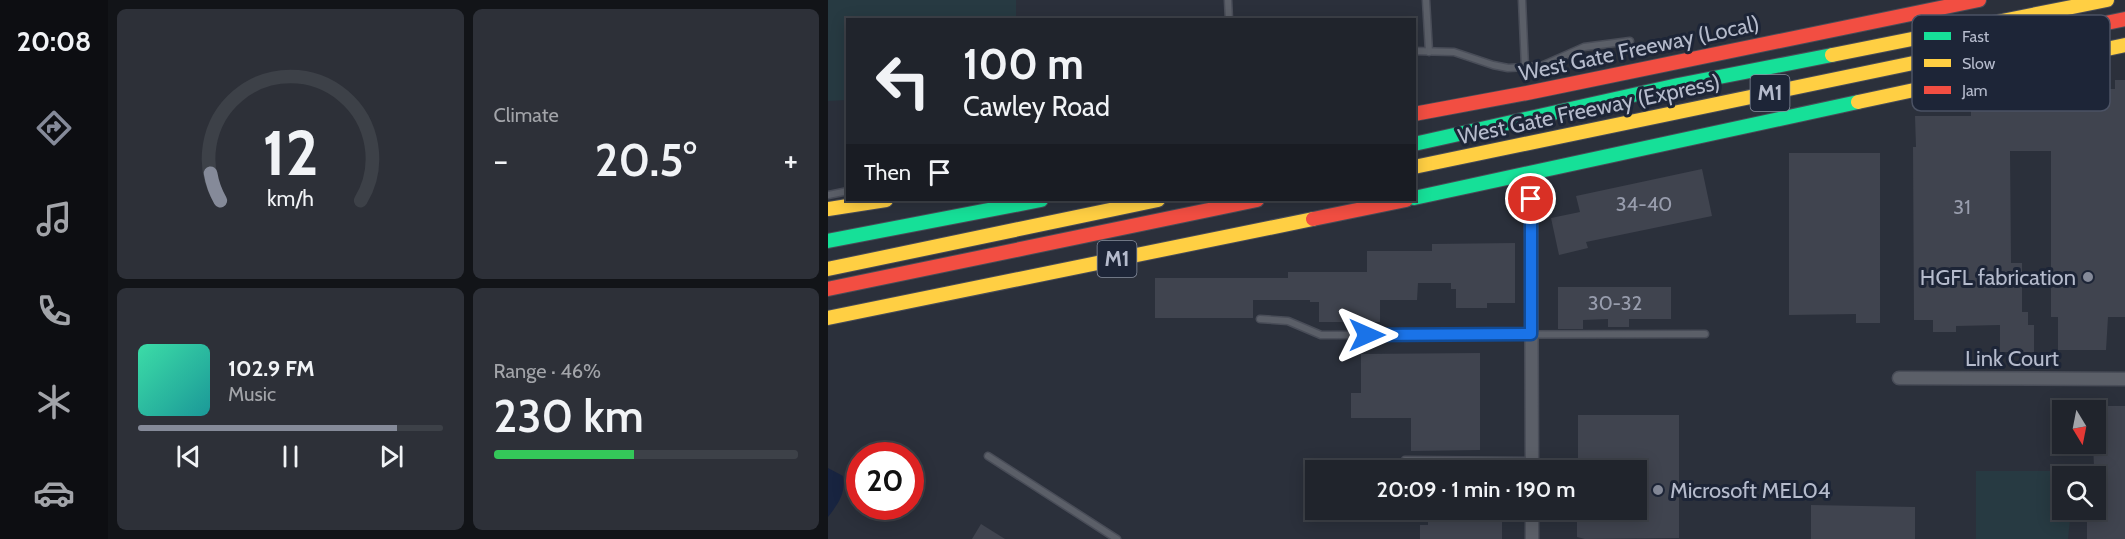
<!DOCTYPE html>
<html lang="en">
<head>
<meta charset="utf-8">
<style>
	body { margin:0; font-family:Cabin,sans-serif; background:#2d3038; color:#f1f3f6; height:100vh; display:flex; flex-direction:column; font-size:22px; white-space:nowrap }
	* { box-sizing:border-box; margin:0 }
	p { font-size:20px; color:#a2a4a9 }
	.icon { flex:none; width:33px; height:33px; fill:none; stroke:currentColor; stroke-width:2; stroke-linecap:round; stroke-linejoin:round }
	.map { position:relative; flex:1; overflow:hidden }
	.panel { display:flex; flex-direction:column; gap:9px; padding:9px; background:#121418; width:720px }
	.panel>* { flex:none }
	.hud { position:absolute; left:18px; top:18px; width:570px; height:183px; border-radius:0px; box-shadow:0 3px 15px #0003,0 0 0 2px #3d4148; background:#20242c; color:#f1f3f6; overflow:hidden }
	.needle { width:39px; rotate:170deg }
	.tools { position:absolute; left:1224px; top:400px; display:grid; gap:12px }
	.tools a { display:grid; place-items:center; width:54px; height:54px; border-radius:0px; background:#20242c; box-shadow:0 3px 15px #0003,0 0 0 2px #3d4148; font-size:30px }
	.speed { position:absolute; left:18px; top:442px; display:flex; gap:12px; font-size:30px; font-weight:700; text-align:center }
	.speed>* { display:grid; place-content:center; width:78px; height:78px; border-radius:50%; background:#20242c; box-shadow:0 3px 15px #0003,0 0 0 2px #3d4148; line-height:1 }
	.speed .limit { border:9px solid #d22; background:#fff; color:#111 }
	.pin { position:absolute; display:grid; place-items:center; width:51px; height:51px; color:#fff; margin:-26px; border:3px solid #fff; border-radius:50%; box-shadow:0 2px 6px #0007 }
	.me { position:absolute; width:66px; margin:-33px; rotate:90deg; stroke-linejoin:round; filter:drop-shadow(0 0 4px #0008) }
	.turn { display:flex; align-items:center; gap:21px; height:126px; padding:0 18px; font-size:27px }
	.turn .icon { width:78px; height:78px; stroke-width:2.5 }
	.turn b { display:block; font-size:42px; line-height:51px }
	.then { display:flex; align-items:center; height:57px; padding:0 18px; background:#0003; gap:12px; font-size:22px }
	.big { font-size:45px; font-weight:600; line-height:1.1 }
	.panel .widget { flex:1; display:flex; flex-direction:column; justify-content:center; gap:9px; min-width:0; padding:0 21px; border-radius:9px; background:#2d3038 }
	.panel .dial { align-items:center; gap:0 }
	.dial svg { height:156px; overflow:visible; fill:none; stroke:#3d4148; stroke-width:7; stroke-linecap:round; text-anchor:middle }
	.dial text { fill:#f1f3f6; stroke:none }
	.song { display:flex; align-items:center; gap:18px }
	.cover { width:72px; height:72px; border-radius:9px; background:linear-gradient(135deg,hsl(160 70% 55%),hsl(180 70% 35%)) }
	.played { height:6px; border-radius:3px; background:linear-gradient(90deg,#858a99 85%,#3d4148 85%) }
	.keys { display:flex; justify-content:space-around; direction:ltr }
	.heat { display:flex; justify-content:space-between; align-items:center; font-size:33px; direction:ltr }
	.charge { height:9px; border-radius:4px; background:linear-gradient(90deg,#34c759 46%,#3d4148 0) }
	.panel .tiles { flex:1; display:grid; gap:9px; grid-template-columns:repeat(2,1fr) }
	.trip { position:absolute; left:477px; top:460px; width:342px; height:60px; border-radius:0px; background:#20242c; box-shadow:0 3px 15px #0003,0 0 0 2px #3d4148; font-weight:600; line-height:60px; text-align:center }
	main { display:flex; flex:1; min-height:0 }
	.tabs { display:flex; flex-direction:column; width:108px; justify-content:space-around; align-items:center; background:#0d0e12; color:#a2a4a9 }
	.tabs .icon { width:42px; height:42px }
	.tabs .on { color:#858a99 }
	.tabs b { font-size:27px; color:#f1f3f6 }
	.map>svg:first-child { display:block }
	.green { fill:#273a42 }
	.water { fill:#182440 }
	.building { fill:#40444f }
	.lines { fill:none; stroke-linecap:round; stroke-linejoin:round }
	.lane-casing { stroke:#494d58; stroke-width:9 }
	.street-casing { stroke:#494d58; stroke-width:15 }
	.fast-casing { stroke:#484c57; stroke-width:16 }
	.slow-casing { stroke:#484c57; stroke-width:16 }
	.jam-casing { stroke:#484c57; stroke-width:16 }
	.lane { stroke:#5b5f68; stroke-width:6 }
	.street { stroke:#5b5f68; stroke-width:12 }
	.fast { stroke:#16e098; stroke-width:14 }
	.slow { stroke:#ffcf43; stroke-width:14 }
	.jam { stroke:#f24e42; stroke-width:14 }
	.route-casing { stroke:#114b97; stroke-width:15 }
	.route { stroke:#1a73e8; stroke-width:10 }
	.poi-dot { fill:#858a99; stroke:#1d2537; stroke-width:2 }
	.labels { text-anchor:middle; stroke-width:6; stroke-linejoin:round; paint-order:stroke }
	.number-label { font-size:20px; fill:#989dad }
	.shield { fill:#1d2537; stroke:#878e9f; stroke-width:1.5 }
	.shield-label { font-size:21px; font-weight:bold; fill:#b5bbcc }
	.street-label { font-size:22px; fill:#b5bbcc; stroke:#1d2537 }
	.poi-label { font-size:22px; fill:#b5bbcc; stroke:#1d2537; text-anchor:end }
	.key { fill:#1d2537; stroke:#4b5264; stroke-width:1.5 }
	.key-label { font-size:16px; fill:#b5bbcc }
</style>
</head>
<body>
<main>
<nav class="tabs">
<b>20:08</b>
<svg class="icon on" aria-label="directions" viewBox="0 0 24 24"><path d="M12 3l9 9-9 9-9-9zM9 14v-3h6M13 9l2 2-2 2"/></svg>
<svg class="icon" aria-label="music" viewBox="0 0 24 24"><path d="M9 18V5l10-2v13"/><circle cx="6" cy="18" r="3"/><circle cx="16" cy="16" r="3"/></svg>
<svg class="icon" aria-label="phone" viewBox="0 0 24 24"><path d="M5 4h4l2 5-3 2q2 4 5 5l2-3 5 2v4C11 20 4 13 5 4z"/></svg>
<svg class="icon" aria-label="climate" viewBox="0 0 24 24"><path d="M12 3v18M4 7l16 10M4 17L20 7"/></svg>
<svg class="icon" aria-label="car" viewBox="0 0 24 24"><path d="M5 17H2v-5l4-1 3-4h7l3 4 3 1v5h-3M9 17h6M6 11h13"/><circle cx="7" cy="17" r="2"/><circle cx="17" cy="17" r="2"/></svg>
</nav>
<section class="panel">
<div class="tiles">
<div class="widget dial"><svg viewBox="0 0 100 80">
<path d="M14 69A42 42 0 1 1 86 69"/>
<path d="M14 69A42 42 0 0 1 9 55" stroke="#858a99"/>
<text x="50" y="56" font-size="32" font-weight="700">12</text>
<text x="50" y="72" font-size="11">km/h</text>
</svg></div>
<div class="widget"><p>Climate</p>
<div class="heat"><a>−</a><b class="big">20.5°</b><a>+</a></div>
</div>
<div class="widget">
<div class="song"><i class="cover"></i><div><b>102.9 FM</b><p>Music</p></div></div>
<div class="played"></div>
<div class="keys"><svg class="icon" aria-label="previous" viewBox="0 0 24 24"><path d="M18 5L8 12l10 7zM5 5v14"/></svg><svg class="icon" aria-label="pause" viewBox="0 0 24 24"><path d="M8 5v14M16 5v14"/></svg><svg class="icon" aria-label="next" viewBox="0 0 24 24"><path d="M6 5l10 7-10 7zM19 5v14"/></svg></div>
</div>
<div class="widget"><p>Range · 46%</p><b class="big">230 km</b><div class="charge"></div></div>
</div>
</section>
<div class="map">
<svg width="1297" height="539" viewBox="0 0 1297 539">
	<rect width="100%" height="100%" fill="#2b303b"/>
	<g class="green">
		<path d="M0,0h188v19l-168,1 -1,80 -19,1z"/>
		<path d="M1148,471h100l-1,6h-13v33h9l-3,29h-92z"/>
	</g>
	<path class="water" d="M0,468l15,8c3,18 -5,28 -15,41z"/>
	<g class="building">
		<path d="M1287,80h10v237h-17l-2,33h-48v-33h-7v-166h-41l1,112h11v49h6v13h6v27h-34v-27l-44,1v6h-23v-12h-19l-1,-173h3l-1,-31h56v-11l80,-3v-13h64z"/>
		<path d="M961,153h91v170h-24v-9l-67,1z"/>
		<path d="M874,169l10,47 -126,26 2,6 -29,7 -8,-37 29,-6 -4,-16z"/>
		<path d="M687,243v60h-28v5h-31v-19h-5v-6h-33l-1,17h-37v22h-61v-20h-9v-2h-57v18h-98v-40h133v-6h79v-21h65v-7z"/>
		<path d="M730,287h113v32h-42v8h-21v-8l-25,1v9h-25z"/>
		<path d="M652,353v97l-69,1v-33h-60v-25h10v-39z"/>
		<path d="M1268,406h29v133h-38v-29h9l-3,-66h3z"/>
		<path d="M750,415h101v123l-94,1 -8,-2v-27h59v-39h-58z"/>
		<path d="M983,505l104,2v32h-104z"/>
		<path d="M600,510h74v29h-82v-14h8z"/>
		<path d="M153,524l24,15h-33z"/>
	</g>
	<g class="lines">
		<defs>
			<g id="lane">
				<path d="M400,0l1,20"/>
				<path d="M598,0l3,52"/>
				<path d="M694,0l3,67"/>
				<path d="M586,51l40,1 39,13 15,3 33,-2 43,-19 46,-6"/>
				<path d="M0,195l20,-4"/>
				<path d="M432,319l28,2 33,14 384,-1"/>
				<path d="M160,456l129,83"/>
				<path d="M577,460l126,1"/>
			</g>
			<g id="street">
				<path d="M703,199l1,272"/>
				<path d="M1071,378l226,1"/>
				<path d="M704,510v29"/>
			</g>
			<g id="fast">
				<path d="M586,144l264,-59 154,-30"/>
				<path d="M586,198l444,-96"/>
				<path d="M0,241l213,-41"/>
			</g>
			<g id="slow">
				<path d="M1004,55l275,-55"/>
				<path d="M1030,102l267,-57"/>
				<path d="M586,167l509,-106"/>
				<path d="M0,209l58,-9"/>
				<path d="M0,269l330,-69"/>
				<path d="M0,318l485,-99"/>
			</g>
			<g id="jam">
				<path d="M1095,61l202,-42"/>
				<path d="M586,114l113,-21 452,-93"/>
				<path d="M485,219l93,-19"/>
				<path d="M0,289l429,-89"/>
			</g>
		</defs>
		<use href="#lane" class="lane-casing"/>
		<use href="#street" class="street-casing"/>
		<use href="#fast" class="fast-casing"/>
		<use href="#slow" class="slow-casing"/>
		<use href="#jam" class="jam-casing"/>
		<use href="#lane" class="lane"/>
		<use href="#street" class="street"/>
		<use href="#fast" class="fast"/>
		<use href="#slow" class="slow"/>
		<use href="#jam" class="jam"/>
	</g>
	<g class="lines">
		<defs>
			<path id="route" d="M539,335l164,-1v-135"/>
		</defs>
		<use href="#route" class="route-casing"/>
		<use href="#route" class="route"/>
	</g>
	<g class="poi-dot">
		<circle cx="1260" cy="277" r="6"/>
		<circle cx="830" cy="490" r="6"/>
	</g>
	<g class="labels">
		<g class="number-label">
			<text x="816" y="211">34-40</text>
			<text x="1134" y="214">31</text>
			<text x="787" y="310">30-32</text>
		</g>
		<g class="shield">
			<rect x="922.5" y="75" width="39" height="36" rx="4.5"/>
			<rect x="269.5" y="241" width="39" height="36" rx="4.5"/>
		</g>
		<g class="shield-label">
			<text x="942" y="100">M1</text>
			<text x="289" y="266">M1</text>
		</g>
		<g class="street-label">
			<text transform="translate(811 48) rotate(-12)" y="8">West Gate Freeway (Local)</text>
			<text transform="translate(761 109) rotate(-12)" y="8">West Gate Freeway (Express)</text>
			<text x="1184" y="366">Link Court</text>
		</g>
		<g class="poi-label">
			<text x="1248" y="285">HGFL fabrication</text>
			<text x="842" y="498" text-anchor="start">Microsoft MEL04</text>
		</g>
	</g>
	<rect x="1084" y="15" width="198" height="96" rx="9" class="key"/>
	<rect x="1096" y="32" width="27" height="8" fill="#16e098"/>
	<rect x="1096" y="59" width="27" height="8" fill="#ffcf43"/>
	<rect x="1096" y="86" width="27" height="8" fill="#f24e42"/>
	<g class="key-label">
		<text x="1134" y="42">Fast</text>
		<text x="1134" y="69">Slow</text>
		<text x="1134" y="96">Jam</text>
	</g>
</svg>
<div class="tools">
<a><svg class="needle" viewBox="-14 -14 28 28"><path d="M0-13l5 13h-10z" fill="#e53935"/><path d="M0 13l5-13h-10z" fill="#a2a4a9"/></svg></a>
<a><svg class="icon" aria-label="search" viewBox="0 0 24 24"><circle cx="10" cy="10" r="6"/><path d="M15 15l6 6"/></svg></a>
</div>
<div class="speed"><div class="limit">20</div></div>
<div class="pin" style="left:703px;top:199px;background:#d93025"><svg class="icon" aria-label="arrive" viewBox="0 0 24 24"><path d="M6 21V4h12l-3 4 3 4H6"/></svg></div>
<svg class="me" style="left:539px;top:335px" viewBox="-20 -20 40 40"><path d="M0-17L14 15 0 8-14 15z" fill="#1a73e8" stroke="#fff" stroke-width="4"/></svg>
<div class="trip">20:09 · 1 min · 190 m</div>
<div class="hud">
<div class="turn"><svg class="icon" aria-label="left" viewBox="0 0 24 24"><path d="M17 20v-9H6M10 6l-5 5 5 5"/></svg><div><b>100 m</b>Cawley Road</div></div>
<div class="then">Then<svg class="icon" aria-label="arrive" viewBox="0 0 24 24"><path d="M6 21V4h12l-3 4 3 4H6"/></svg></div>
</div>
</div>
</main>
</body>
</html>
